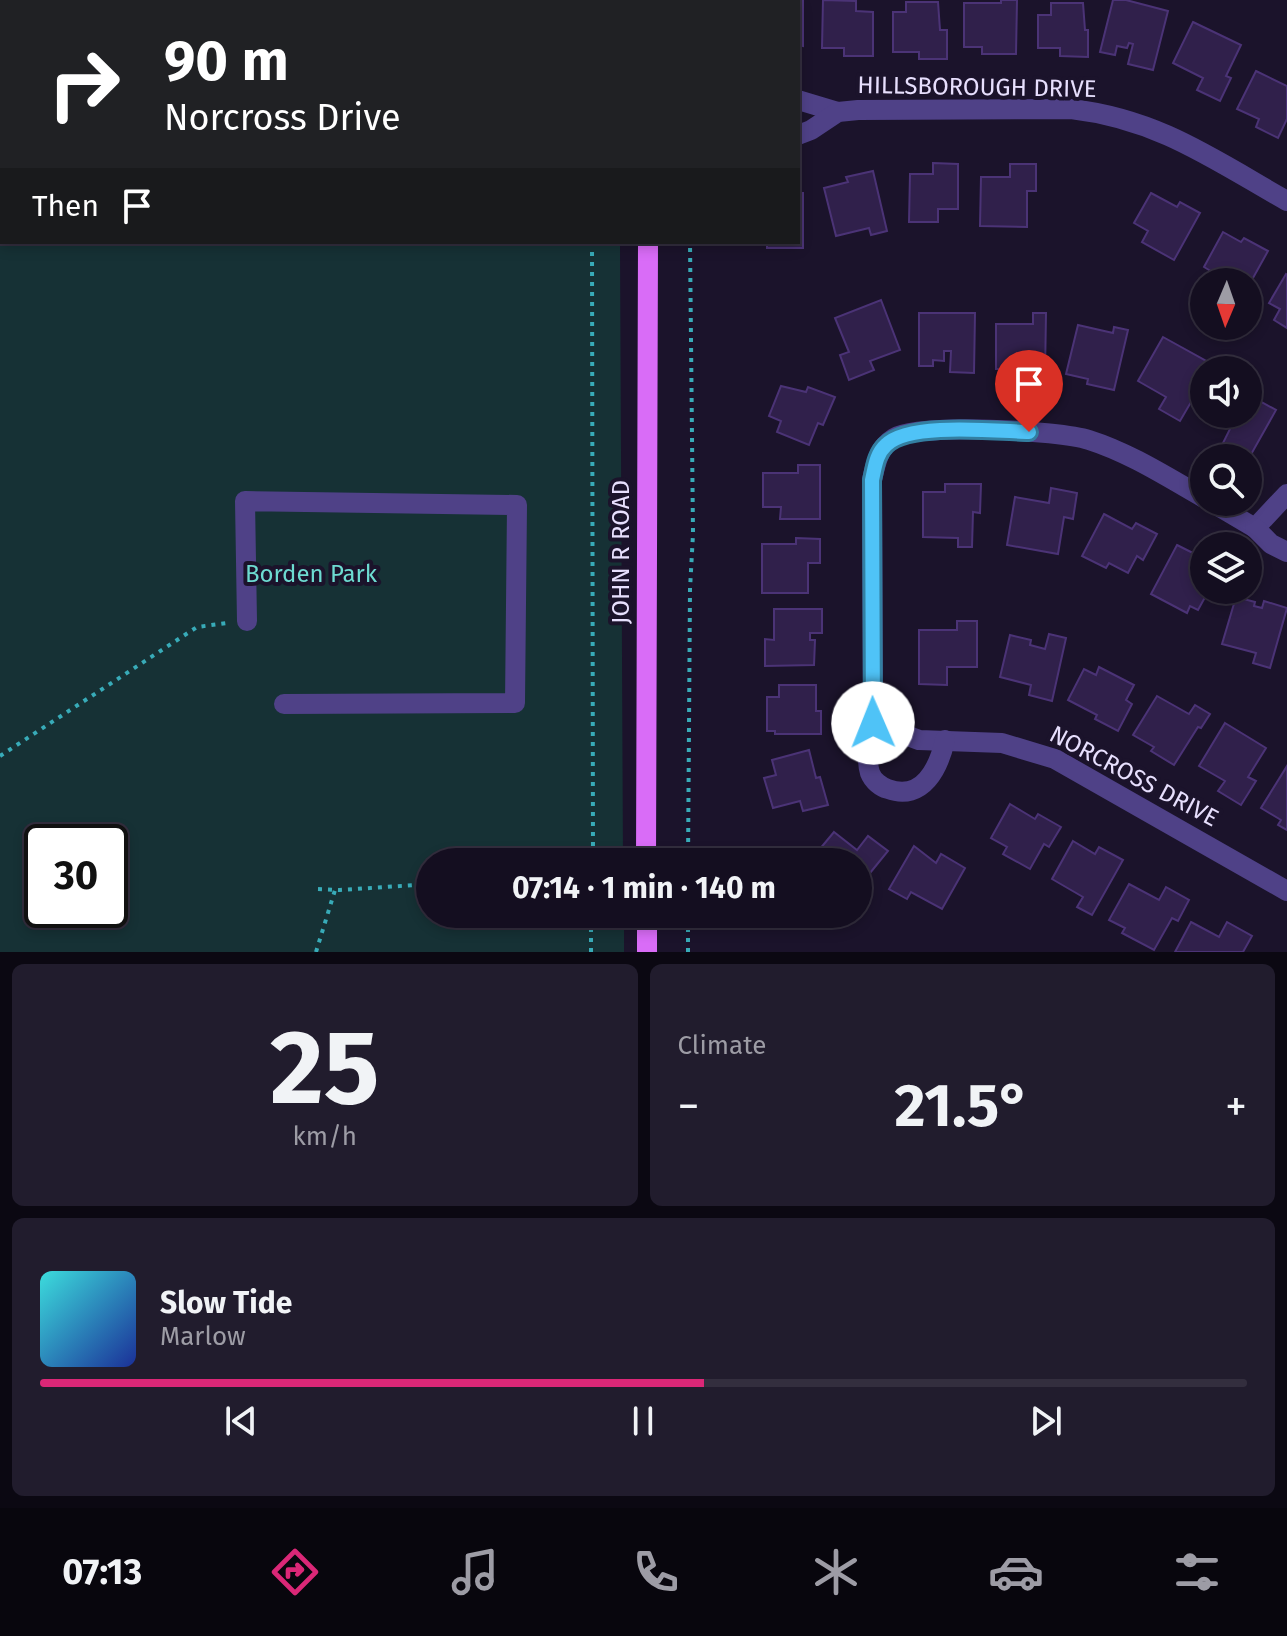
<!DOCTYPE html>
<html lang="en">
<head>
<meta charset="utf-8">
<style>
	body { margin:0; font-family:"Fira Sans",sans-serif; background:#211c2d; color:#f1f3f6; height:100vh; display:flex; flex-direction:column; font-size:30px; white-space:nowrap }
	* { box-sizing:border-box; margin:0 }
	p { font-size:26px; color:#9d9ca5 }
	.icon { flex:none; width:44px; height:44px; fill:none; stroke:currentColor; stroke-width:2; stroke-linecap:round; stroke-linejoin:round }
	.map { position:relative; height:952px; overflow:hidden }
	.drawer { display:flex; flex-direction:column; gap:12px; padding:12px; background:#0b0812; flex:1 }
	.drawer>* { flex:none }
	.banner { position:absolute; left:0px; top:0px; width:800px; height:244px; box-shadow:0 4px 12px #0003,0 0 0 2px #332e3e; background:#202124; color:#fff; overflow:hidden }
	.needle { width:52px; rotate:182deg }
	.fabs { position:absolute; left:1190px; top:268px; display:grid; gap:16px }
	.fabs a { display:grid; place-items:center; width:72px; height:72px; border-radius:50%; background:#140e20; box-shadow:0 4px 12px #0003,0 0 0 2px #332e3e; font-size:40px }
	.speed { position:absolute; left:24px; top:824px; display:flex; gap:16px; font-size:40px; font-weight:700; text-align:center }
	.speed>* { display:grid; place-content:center; width:104px; height:104px; border-radius:50%; background:#140e20; box-shadow:0 4px 12px #0003,0 0 0 2px #332e3e; line-height:1 }
	.speed .limit { border:4px solid #111; border-radius:12px; background:#fff; color:#111 }
	.pin { position:absolute; display:grid; place-items:center; width:68px; height:68px; color:#fff; margin:-82px -34px; border-radius:50% 50% 50% 0; rotate:-45deg; box-shadow:0 0 8px #0007 }
	.pin .icon { rotate:45deg }
	.me { position:absolute; width:88px; margin:-44px; rotate:359deg; stroke-linejoin:round; filter:drop-shadow(0 0 6px #0008) }
	.turn { display:flex; align-items:center; gap:28px; height:168px; padding:0 32px; font-size:36px }
	.turn .icon { width:104px; height:104px; stroke-width:2.5 }
	.turn b { display:block; font-size:56px; line-height:68px }
	.then { display:flex; align-items:center; height:76px; padding:0 32px; background:#0003; gap:16px; font-size:30px }
	.big { font-size:60px; font-weight:700; line-height:1.1 }
	.drawer .widget { flex:1; display:flex; flex-direction:column; justify-content:center; gap:12px; min-width:0; padding:0 28px; border-radius:12px; background:#211c2d }
	.drawer .dial { align-items:center; gap:0 }
	.dial b { font-size:104px; line-height:1 }
	.song { display:flex; align-items:center; gap:24px }
	.cover { width:96px; height:96px; border-radius:12px; background:linear-gradient(135deg,hsl(180 70% 55%),hsl(230 70% 35%)) }
	.played { height:8px; border-radius:4px; background:linear-gradient(90deg,#db2777 55%,#332e3e 55%) }
	.keys { display:flex; justify-content:space-around; direction:ltr }
	.heat { display:flex; justify-content:space-between; align-items:center; font-size:44px; direction:ltr }
	.drawer .tiles { flex:1; display:grid; gap:12px; grid-template-columns:1fr 1fr }
	.widget:last-child { grid-column:span 2 }
	.trip { position:absolute; left:416px; top:848px; width:456px; height:80px; border-radius:40px; background:#140e20; box-shadow:0 4px 12px #0003,0 0 0 2px #332e3e; font-weight:700; line-height:80px; text-align:center }
	.dock { display:flex; height:128px; justify-content:space-around; align-items:center; background:#08060d; color:#9d9ca5 }
	.dock .icon { width:56px; height:56px }
	.dock .current { color:#db2777 }
	.dock b { font-size:36px; color:#f1f3f6 }
	.map>svg:first-child { display:block }
	.green { fill:#163135; fill-rule:evenodd }
	.building { fill:#30204b; stroke:#4b3376; stroke-width:2 }
	.lines { fill:none; stroke-linecap:round; stroke-linejoin:round }
	.path { stroke:#38abb8; stroke-width:4; stroke-dasharray:4 6; stroke-linecap:butt }
	.minor { stroke:#4f4187; stroke-width:20 }
	.major { stroke:#d96cf7; stroke-width:20 }
	.route-casing { stroke:#337fa1; stroke-width:20 }
	.route { stroke:#4fc3f7; stroke-width:14 }
	.labels { text-anchor:middle; stroke-width:8; stroke-linejoin:round; paint-order:stroke }
	.street-label { font-size:24px; fill:#e7dffd; stroke:#1b132b }
	.park-label { font-size:24px; fill:#6ddbd1; stroke:#1b132b }
</style>
</head>
<body>
<div class="map">
<svg width="1287" height="952" viewBox="0 0 1287 952">
	<rect width="100%" height="100%" fill="#1b132b"/>
	<path class="green" d="M0,0h619l-617,2v240h618l3,620h-193v52h194v38h-624zM42,842h68v68h-68z"/>
	<g class="building">
		<path d="M749,0h54v46l-5,-1v-43z"/>
		<path d="M823,0l33,1v10l17,1v44h-29v-8h-22z"/>
		<path d="M1001,0h16l-1,54h-34v-7h-18v-44h37z"/>
		<path d="M1113,0h13l42,11 -15,59 -25,-6 5,-20 -4,-1 -2,5 -10,-2 -2,9 -15,-3z"/>
		<path d="M906,2h32l2,28h7v29h-28v-7h-26v-40h13z"/>
		<path d="M1051,3h32l2,27h3v27l-28,-1v-8h-22v-33h13z"/>
		<path d="M1193,22l48,23 -15,31 5,2 -11,23 -23,-11 6,-12 -30,-15z"/>
		<path d="M1256,71l31,15v33l-9,19 -22,-11 3,-8 -22,-10z"/>
		<path d="M933,163l25,1v45h-20v13h-29l1,-48h23z"/>
		<path d="M1010,164h26v27h-9v36l-47,-1 1,-49h29z"/>
		<path d="M873,171l14,60 -16,4 -2,-7 -33,8 -12,-48 24,-6 -2,-5z"/>
		<path d="M798,193h5v55h-36v-6h31z"/>
		<path d="M1151,193l26,14 3,-5 20,11 -26,47 -32,-18 6,-11 -14,-8z"/>
		<path d="M1223,232l18,10 3,-4 24,13 -20,36v-5h-30l-7,-4 3,-5 -10,-6z"/>
		<path d="M1286,274l1,1v53l-13,-8 6,-11 -11,-6z"/>
		<path d="M881,300l19,50 -30,11 4,9 -25,10 -9,-25 9,-3 -14,-34z"/>
		<path d="M919,313h56l-1,60 -24,-1 1,-21h-7v10l-11,-1v6h-14z"/>
		<path d="M1033,313h13l-1,62h-30v-6h-19v-45h37z"/>
		<path d="M1078,325l35,8 1,-6 14,3 -14,60 -27,-6 1,-5 -22,-5z"/>
		<path d="M1163,337l45,25 -18,33 4,2 -14,24 -21,-12 7,-12 -28,-16z"/>
		<path d="M1248,383l6,3 -5,9 27,15 -27,48 -26,-15 8,-16 -21,-12 38,-1z"/>
		<path d="M781,386l25,6 2,-5 27,10 -12,28 -5,-2 -9,22 -32,-13 4,-11 -12,-5z"/>
		<path d="M798,465h22v54h-40l1,-12h-18v-34h35z"/>
		<path d="M945,484h36l-1,29 -7,-1 -1,35h-14v-9l-35,-1v-45h22z"/>
		<path d="M1051,488l26,5 -4,26 -9,-2 -6,37 -51,-9 8,-48 34,6z"/>
		<path d="M1104,514l28,15 4,-6 21,11 -14,26 -6,-4 -9,17 -19,-10 -3,5 -24,-12z"/>
		<path d="M796,538l24,1v24h-12v30h-46v-49h34z"/>
		<path d="M1177,545l22,11 -3,7 8,4v23h5l-11,20 -8,-4 -3,7 -36,-19z"/>
		<path d="M1236,597l19,5 -1,4 8,2 2,-7 23,7 -17,60 -17,-5 3,-10 -34,-9z"/>
		<path d="M774,609h48v24h-12v7h5l-1,25 -49,1v-27l9,1z"/>
		<path d="M957,621h20v46h-30v18l-28,-1v-54h38z"/>
		<path d="M1049,634l17,4 -14,63 -23,-6 2,-10 -31,-8 10,-42 21,5 -1,5 15,4z"/>
		<path d="M1099,667l35,18 -8,15 6,4 -14,27 -23,-12 2,-4 -29,-15 16,-31 12,6z"/>
		<path d="M779,685h37v26h5v23h-46v-3h-8v-34h12z"/>
		<path d="M1157,696l32,18 6,-9 15,9 -9,14 -3,-1 -24,38 -23,-14 3,-4 -21,-12z"/>
		<path d="M1225,723l41,25 -18,29 8,4 -15,24 -23,-14 7,-10 -26,-15z"/>
		<path d="M809,750l7,28 4,-1 8,28 -25,6 -3,-10 -27,7 -9,-30 12,-3 -4,-15z"/>
		<path d="M1287,766v64l-9,-5 3,-5 -20,-12z"/>
		<path d="M1010,804l25,15 3,-5 23,13 -12,20 -5,-3 -14,25 -27,-15 4,-7 -16,-9z"/>
		<path d="M834,832l23,18 11,-14 20,15 -18,22 -4,-3 -8,10v-18h-49z"/>
		<path d="M1073,841l22,13 4,-7 24,13 -31,55 -15,-8 6,-10 -31,-18z"/>
		<path d="M914,846l22,17 5,-9 24,14 -23,41 -31,-17 -4,7 -18,-10z"/>
		<path d="M1129,884l30,16 7,-13 23,13 -11,21 -6,-3 -18,32 -32,-17 3,-5 -16,-8z"/>
		<path d="M1191,922l28,15 8,-15 25,14 -9,16h-68z"/>
	</g>
	<g class="lines">
		<g class="path">
			<path d="M591,2v-2"/>
			<path d="M693,2v-2"/>
			<path d="M592,242l1,620"/>
			<path d="M0,756l197,-129 30,-4"/>
			<path d="M688,862l2,-273 3,-55 -3,-292"/>
			<path d="M318,889l22,1 90,-6"/>
			<path d="M316,952l19,-62"/>
			<path d="M591,952v-38"/>
			<path d="M688,952v-38"/>
		</g>
		<g class="minor">
			<path d="M798,100l40,12"/>
			<path d="M798,135l13,-5 27,-18 20,-2 213,-1c87,10 142,50 216,92"/>
			<path d="M1204,498c-37,-21 -74,-45 -115,-58 -30,-10 -170,-17 -195,-2 -16,10 -18,25 -22,42l1,243 46,17 83,3 53,16 232,132"/>
			<path d="M1211,502l44,26 32,-34"/>
			<path d="M1255,528l16,16 16,8"/>
			<path d="M247,621l-2,-120 272,4 -2,198 -231,1"/>
			<path d="M873,723c-2,15 -8,35 -3,50 3,8 11,14 18,16 35,13 51,-22 57,-49"/>
		</g>
		<g class="major">
			<path d="M647,0v2"/>
			<path d="M646,862l2,-620"/>
			<path d="M647,914v38"/>
		</g>
	</g>
	<g class="lines">
		<defs>
			<path id="route" d="M873,723l-1,-243c3,-13 4,-26 14,-35 23,-23 109,-14 143,-13"/>
		</defs>
		<use href="#route" class="route-casing"/>
		<use href="#route" class="route"/>
	</g>
	<g class="labels">
		<g class="street-label">
			<text transform="translate(977 87) rotate(1)" y="8">HILLSBOROUGH DRIVE</text>
			<text transform="translate(621 552) rotate(-90)" y="8">JOHN R ROAD</text>
			<text transform="translate(1134 776) rotate(28)" y="8">NORCROSS DRIVE</text>
		</g>
		<g class="park-label">
			<text x="311" y="582">Borden Park</text>
		</g>
	</g>
</svg>
<div class="fabs">
<a><svg class="needle" viewBox="-14 -14 28 28"><path d="M0-13l5 13h-10z" fill="#e53935"/><path d="M0 13l5-13h-10z" fill="#9d9ca5"/></svg></a>
<a><svg class="icon" aria-label="sound" viewBox="0 0 24 24"><path d="M4 9h4l5-4v14l-5-4H4zM17 9q2 3 0 6"/></svg></a>
<a><svg class="icon" aria-label="search" viewBox="0 0 24 24"><circle cx="10" cy="10" r="6"/><path d="M15 15l6 6"/></svg></a>
<a><svg class="icon" aria-label="layers" viewBox="0 0 24 24"><path d="M12 4l9 5-9 5-9-5zM3 14l9 5 9-5"/></svg></a>
</div>
<div class="speed"><div class="limit">30</div></div>
<div class="pin" style="left:1029px;top:432px;background:#d93025"><svg class="icon" aria-label="arrive" viewBox="0 0 24 24"><path d="M6 21V4h12l-3 4 3 4H6"/></svg></div>
<svg class="me" style="left:873px;top:723px" viewBox="-20 -20 40 40"><circle r="19" fill="#fff"/><path d="M0-13L10 11 0 6-10 11z" fill="#4fc3f7"/></svg>
<div class="trip">07:14 · 1 min · 140 m</div>
<div class="banner">
<div class="turn"><svg class="icon" aria-label="right" viewBox="0 0 24 24"><path d="M7 20v-9h11M14 6l5 5-5 5"/></svg><div><b>90 m</b>Norcross Drive</div></div>
<div class="then">Then<svg class="icon" aria-label="arrive" viewBox="0 0 24 24"><path d="M6 21V4h12l-3 4 3 4H6"/></svg></div>
</div>
</div>
<section class="drawer">
<div class="tiles">
<div class="widget dial"><b>25</b><p>km/h</p></div>
<div class="widget"><p>Climate</p>
<div class="heat"><a>−</a><b class="big">21.5°</b><a>+</a></div>
</div>
<div class="widget">
<div class="song"><i class="cover"></i><div><b>Slow Tide</b><p>Marlow</p></div></div>
<div class="played"></div>
<div class="keys"><svg class="icon" aria-label="previous" viewBox="0 0 24 24"><path d="M18 5L8 12l10 7zM5 5v14"/></svg><svg class="icon" aria-label="pause" viewBox="0 0 24 24"><path d="M8 5v14M16 5v14"/></svg><svg class="icon" aria-label="next" viewBox="0 0 24 24"><path d="M6 5l10 7-10 7zM19 5v14"/></svg></div>
</div>
</div>
</section>
<nav class="dock">
<b>07:13</b>
<svg class="icon current" aria-label="directions" viewBox="0 0 24 24"><path d="M12 3l9 9-9 9-9-9zM9 14v-3h6M13 9l2 2-2 2"/></svg>
<svg class="icon" aria-label="music" viewBox="0 0 24 24"><path d="M9 18V5l10-2v13"/><circle cx="6" cy="18" r="3"/><circle cx="16" cy="16" r="3"/></svg>
<svg class="icon" aria-label="phone" viewBox="0 0 24 24"><path d="M5 4h4l2 5-3 2q2 4 5 5l2-3 5 2v4C11 20 4 13 5 4z"/></svg>
<svg class="icon" aria-label="climate" viewBox="0 0 24 24"><path d="M12 3v18M4 7l16 10M4 17L20 7"/></svg>
<svg class="icon" aria-label="car" viewBox="0 0 24 24"><path d="M5 17H2v-5l4-1 3-4h7l3 4 3 1v5h-3M9 17h6M6 11h13"/><circle cx="7" cy="17" r="2"/><circle cx="17" cy="17" r="2"/></svg>
<svg class="icon" aria-label="filters" viewBox="0 0 24 24"><path d="M4 7h16M4 17h16"/><circle cx="9" cy="7" r="2"/><circle cx="15" cy="17" r="2"/></svg>
</nav>
</body>
</html>
